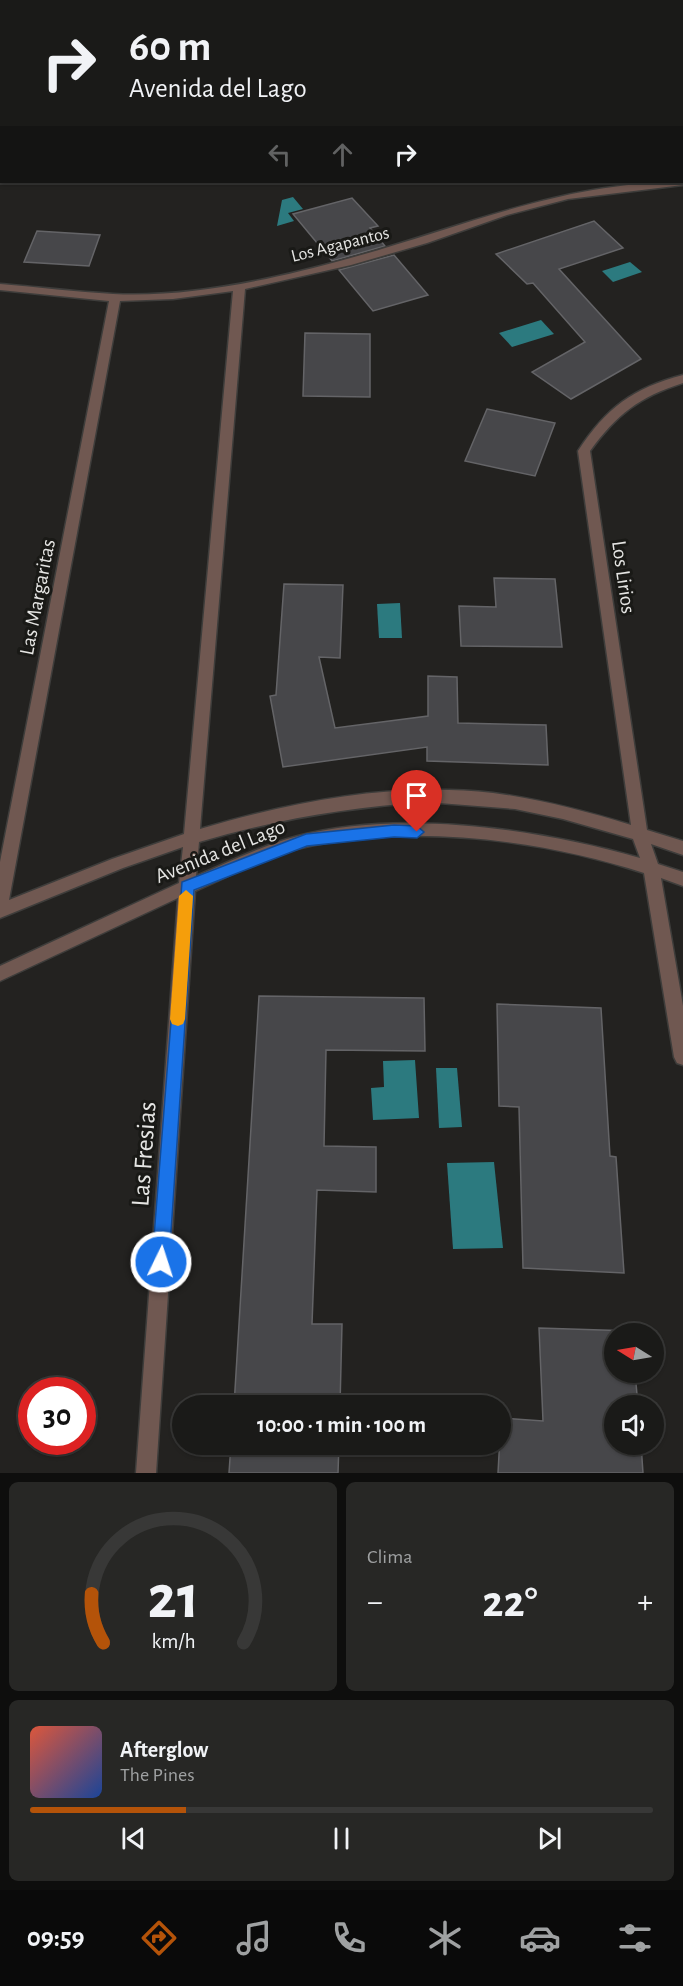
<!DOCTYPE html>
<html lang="es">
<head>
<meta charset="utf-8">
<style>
	body { margin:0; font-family:"Alegreya Sans",sans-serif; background:#272725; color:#f1f3f6; height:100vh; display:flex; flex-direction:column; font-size:22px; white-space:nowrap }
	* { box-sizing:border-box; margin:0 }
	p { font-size:20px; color:#9fa1a2 }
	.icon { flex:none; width:33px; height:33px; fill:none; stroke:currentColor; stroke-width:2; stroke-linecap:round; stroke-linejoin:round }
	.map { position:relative; height:1473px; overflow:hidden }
	.side { display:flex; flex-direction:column; gap:9px; padding:9px; background:#0e0e0d; flex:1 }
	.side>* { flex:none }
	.banner { position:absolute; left:0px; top:0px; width:684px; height:183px; box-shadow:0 2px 4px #0004,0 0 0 2px #383837; background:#1a1a18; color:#f1f3f6; overflow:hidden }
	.needle { width:39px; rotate:281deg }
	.tools { position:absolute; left:604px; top:1323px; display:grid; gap:12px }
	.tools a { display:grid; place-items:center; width:60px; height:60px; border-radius:50%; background:#1a1a18; box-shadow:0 2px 4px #0004,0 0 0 2px #383837; font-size:30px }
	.speed { position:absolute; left:18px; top:1377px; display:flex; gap:12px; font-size:30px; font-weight:700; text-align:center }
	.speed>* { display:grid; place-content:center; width:78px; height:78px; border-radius:50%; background:#1a1a18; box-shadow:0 2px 4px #0004,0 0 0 2px #383837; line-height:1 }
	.speed .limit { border:9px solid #d22; background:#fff; color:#111 }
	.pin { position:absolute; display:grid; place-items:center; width:51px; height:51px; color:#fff; margin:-62px -26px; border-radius:50% 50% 50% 0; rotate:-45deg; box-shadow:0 0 6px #0007 }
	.pin .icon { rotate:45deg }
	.me { position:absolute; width:66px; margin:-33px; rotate:4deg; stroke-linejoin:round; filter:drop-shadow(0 0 4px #0008) }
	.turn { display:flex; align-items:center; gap:21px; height:126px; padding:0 30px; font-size:27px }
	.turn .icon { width:78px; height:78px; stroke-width:2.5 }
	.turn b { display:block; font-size:42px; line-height:51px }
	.lanes { display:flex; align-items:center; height:57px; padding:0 30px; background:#0003; justify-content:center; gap:30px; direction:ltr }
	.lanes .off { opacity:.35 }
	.big { font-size:45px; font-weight:600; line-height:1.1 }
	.side .card { flex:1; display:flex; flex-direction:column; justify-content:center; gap:9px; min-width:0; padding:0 21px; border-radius:9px; background:#272725 }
	.side .dial { align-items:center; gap:0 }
	.dial svg { height:156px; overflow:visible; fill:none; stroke:#383837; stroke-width:7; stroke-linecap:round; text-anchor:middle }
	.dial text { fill:#f1f3f6; stroke:none }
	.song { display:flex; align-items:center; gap:18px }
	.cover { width:72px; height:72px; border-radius:9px; background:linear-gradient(135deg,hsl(10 70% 55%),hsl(220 70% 35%)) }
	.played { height:6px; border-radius:3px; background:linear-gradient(90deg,#b45309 25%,#383837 25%) }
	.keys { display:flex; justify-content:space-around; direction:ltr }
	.heat { display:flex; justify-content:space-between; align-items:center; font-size:33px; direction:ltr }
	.side .tiles { flex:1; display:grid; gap:9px; grid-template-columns:1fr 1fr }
	.card:last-child { grid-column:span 2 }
	.trip { position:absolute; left:172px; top:1395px; width:339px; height:60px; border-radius:30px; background:#1a1a18; box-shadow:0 2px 4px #0004,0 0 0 2px #383837; font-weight:600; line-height:60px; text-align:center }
	.dock { display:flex; height:96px; justify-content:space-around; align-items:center; background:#0a0a0a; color:#9fa1a2 }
	.dock .icon { width:42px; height:42px }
	.dock .current { color:#b45309 }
	.dock b { font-size:27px; color:#f1f3f6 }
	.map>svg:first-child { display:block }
	.water { fill:#2c7a7f }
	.building { fill:#47474a; stroke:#646467; stroke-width:1.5 }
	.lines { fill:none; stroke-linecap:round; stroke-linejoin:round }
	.minor-casing { stroke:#3e3d3b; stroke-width:3 }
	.minor { fill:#705851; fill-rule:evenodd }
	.route { fill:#1a73e8; stroke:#114b97; stroke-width:1.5 }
	.slow { fill:#f59e0b }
	.labels { text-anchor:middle; stroke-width:6; stroke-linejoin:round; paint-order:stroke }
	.far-street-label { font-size:18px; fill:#e5e5e3; stroke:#191916 }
	.street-label { font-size:21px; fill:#e5e5e3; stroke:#191916 }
	.near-street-label { font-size:26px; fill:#e5e5e3; stroke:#191916 }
</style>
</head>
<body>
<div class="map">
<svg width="683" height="1473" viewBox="0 0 683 1473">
	<rect width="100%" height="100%" fill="#232220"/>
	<g class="water">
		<path d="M293,197l10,12 -15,4 6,8 -17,5 5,-26z"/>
		<path d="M630,262l12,10 -29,10 -11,-11z"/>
		<path d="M541,320l13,14 -42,13 -13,-14z"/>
		<path d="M400,603l2,35h-23l-2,-34z"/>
		<path d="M415,1060l4,58 -46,2 -2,-32 13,-1 -1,-26z"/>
		<path d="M436,1068h21l5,59 -23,1z"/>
		<path d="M494,1162l9,86 -50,1 -6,-86z"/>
	</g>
	<g class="building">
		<path d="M352,198l26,28 -8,2 15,18 -53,15 -39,-47z"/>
		<path d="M594,221l29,27 -64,21 82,90 -70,40 -39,-27 53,-30 -52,-59 -6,1 -31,-30z"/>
		<path d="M37,231l63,4 -11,31 -65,-4z"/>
		<path d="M394,255l34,40 -55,16 -34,-41z"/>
		<path d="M305,333l65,1v63l-67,-1z"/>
		<path d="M487,409l68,14 -20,53 -70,-15z"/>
		<path d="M494,578l61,1 7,68 -101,-1 -2,-40 37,1z"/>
		<path d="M284,584l59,1 -3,73 -21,-1 16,71 93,-12v-40l29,1 1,46 88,2 2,40 -121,-4v-14l-144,20 -13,-71 6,-1z"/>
		<path d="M259,996l165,2 1,53 -99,-1 -2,96 52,1v45l-59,-2 -5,134h30l-2,82h-106z"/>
		<path d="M497,1004l104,4 9,148 6,1 8,116 -101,-5 -4,-161 -20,-1z"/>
		<path d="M539,1328l93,3v3h-17v38h20l3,34h-23v38h26l2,29h-145l3,-55 42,3z"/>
		<path d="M231,1444h108l-1,29h-109z"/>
	</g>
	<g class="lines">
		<defs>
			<g id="minor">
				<path d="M308,0h12l-13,2z"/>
				<path d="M0,112h2l-2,7z"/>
				<path d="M683,179v6l-115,14 -61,16 -80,28 -76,22 -106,24 -45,540c94,-28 194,-47 293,-36 47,6 92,18 138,32l-53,-374c28,-43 55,-63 105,-76v8c-44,14 -66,31 -93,68l57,379 36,11v14l-32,-11 7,20 25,8v14l-22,-8 22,128v59l-6,-2 -3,-6 -30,-184c-103,-34 -237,-50 -343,-25 -35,8 -73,29 -106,43l-39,582h-20l42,-575 -178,83v-15l179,-83 4,-36 -60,21 -123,50v-56l109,-561 -109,-11v-6c38,3 76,8 113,10 75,4 162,-15 234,-35 113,-31 215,-77 335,-77zM233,291l-49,543 -72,25 -103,41 111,-599 53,-2zM426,802l89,7 48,10 70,20 7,19c-102,-29 -239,-49 -342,-22 -35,9 -69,26 -102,40l3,-34c75,-22 149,-35 227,-40z"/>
			</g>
		</defs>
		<use href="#minor" class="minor-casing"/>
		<use href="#minor" class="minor"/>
	</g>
	<path class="route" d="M394,825l23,1 7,6 -7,6 -23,-1 -87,9 -113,44 -25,372 -2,6 -6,3 -6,-3 -3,-6 30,-380 124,-48z"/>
	<path class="slow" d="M186,890l7,6 -8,123 -2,5 -5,2 -6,-2 -2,-5 9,-123z"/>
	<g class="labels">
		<g class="far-street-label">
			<text transform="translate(340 244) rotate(-14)" y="6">Los Agapantos</text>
		</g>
		<g class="street-label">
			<text transform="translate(624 577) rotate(82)" y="7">Los Lirios</text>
			<text transform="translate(37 597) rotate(-79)" y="7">Las Margaritas</text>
			<text transform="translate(220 851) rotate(-22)" y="7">Avenida del Lago</text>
		</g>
		<g class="near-street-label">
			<text transform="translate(143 1154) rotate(-86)" y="9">Las Fresias</text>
		</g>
	</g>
</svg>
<div class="tools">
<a><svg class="needle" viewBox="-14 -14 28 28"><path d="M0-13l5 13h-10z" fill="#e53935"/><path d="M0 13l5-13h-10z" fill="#9fa1a2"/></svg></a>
<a><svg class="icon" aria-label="sound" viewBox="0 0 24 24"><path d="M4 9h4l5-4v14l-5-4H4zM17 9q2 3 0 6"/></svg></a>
</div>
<div class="speed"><div class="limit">30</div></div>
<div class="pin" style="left:417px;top:832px;background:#d93025"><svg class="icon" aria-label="arrive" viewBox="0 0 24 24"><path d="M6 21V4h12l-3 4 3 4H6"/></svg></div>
<svg class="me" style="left:161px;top:1262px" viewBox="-20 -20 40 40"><circle r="17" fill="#1a73e8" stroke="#fff" stroke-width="3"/><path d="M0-11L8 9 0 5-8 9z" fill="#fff"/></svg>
<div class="trip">10:00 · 1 min · 100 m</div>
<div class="banner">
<div class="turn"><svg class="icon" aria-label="right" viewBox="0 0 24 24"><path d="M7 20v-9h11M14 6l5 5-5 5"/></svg><div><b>60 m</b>Avenida del Lago</div></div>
<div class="lanes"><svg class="icon off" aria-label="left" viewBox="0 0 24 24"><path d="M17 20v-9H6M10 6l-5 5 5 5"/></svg><svg class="icon off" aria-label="ahead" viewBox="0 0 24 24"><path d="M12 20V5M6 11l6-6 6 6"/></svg><svg class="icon" aria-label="right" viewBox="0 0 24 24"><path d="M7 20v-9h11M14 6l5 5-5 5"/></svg></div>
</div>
</div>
<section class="side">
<div class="tiles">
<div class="card dial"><svg viewBox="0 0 100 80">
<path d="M14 69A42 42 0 1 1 86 69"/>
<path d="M14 69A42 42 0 0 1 8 44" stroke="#b45309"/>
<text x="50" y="56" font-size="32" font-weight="700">21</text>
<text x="50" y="72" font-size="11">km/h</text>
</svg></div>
<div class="card"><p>Clima</p>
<div class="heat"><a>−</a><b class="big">22°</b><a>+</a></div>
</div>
<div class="card">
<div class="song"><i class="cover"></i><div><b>Afterglow</b><p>The Pines</p></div></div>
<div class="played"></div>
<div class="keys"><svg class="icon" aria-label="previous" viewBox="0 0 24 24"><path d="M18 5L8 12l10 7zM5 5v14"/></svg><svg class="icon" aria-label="pause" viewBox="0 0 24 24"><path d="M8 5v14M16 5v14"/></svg><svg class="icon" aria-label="next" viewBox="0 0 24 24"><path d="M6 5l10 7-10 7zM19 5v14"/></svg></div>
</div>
</div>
</section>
<nav class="dock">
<b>09:59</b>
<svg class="icon current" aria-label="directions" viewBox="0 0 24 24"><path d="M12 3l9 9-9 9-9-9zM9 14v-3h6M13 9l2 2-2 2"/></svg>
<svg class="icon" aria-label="music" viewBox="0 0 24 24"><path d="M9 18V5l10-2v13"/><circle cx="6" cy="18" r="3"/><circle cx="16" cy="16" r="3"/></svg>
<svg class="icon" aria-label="phone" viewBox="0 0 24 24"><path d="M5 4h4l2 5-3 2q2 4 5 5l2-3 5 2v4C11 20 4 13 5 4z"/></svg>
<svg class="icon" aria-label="climate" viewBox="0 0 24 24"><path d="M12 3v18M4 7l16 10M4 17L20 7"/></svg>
<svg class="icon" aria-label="car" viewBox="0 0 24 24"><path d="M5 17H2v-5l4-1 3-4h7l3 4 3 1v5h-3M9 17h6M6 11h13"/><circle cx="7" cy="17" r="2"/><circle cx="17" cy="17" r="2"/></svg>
<svg class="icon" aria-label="filters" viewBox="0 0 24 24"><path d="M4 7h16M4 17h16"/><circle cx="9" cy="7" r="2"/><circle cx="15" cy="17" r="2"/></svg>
</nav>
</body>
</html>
